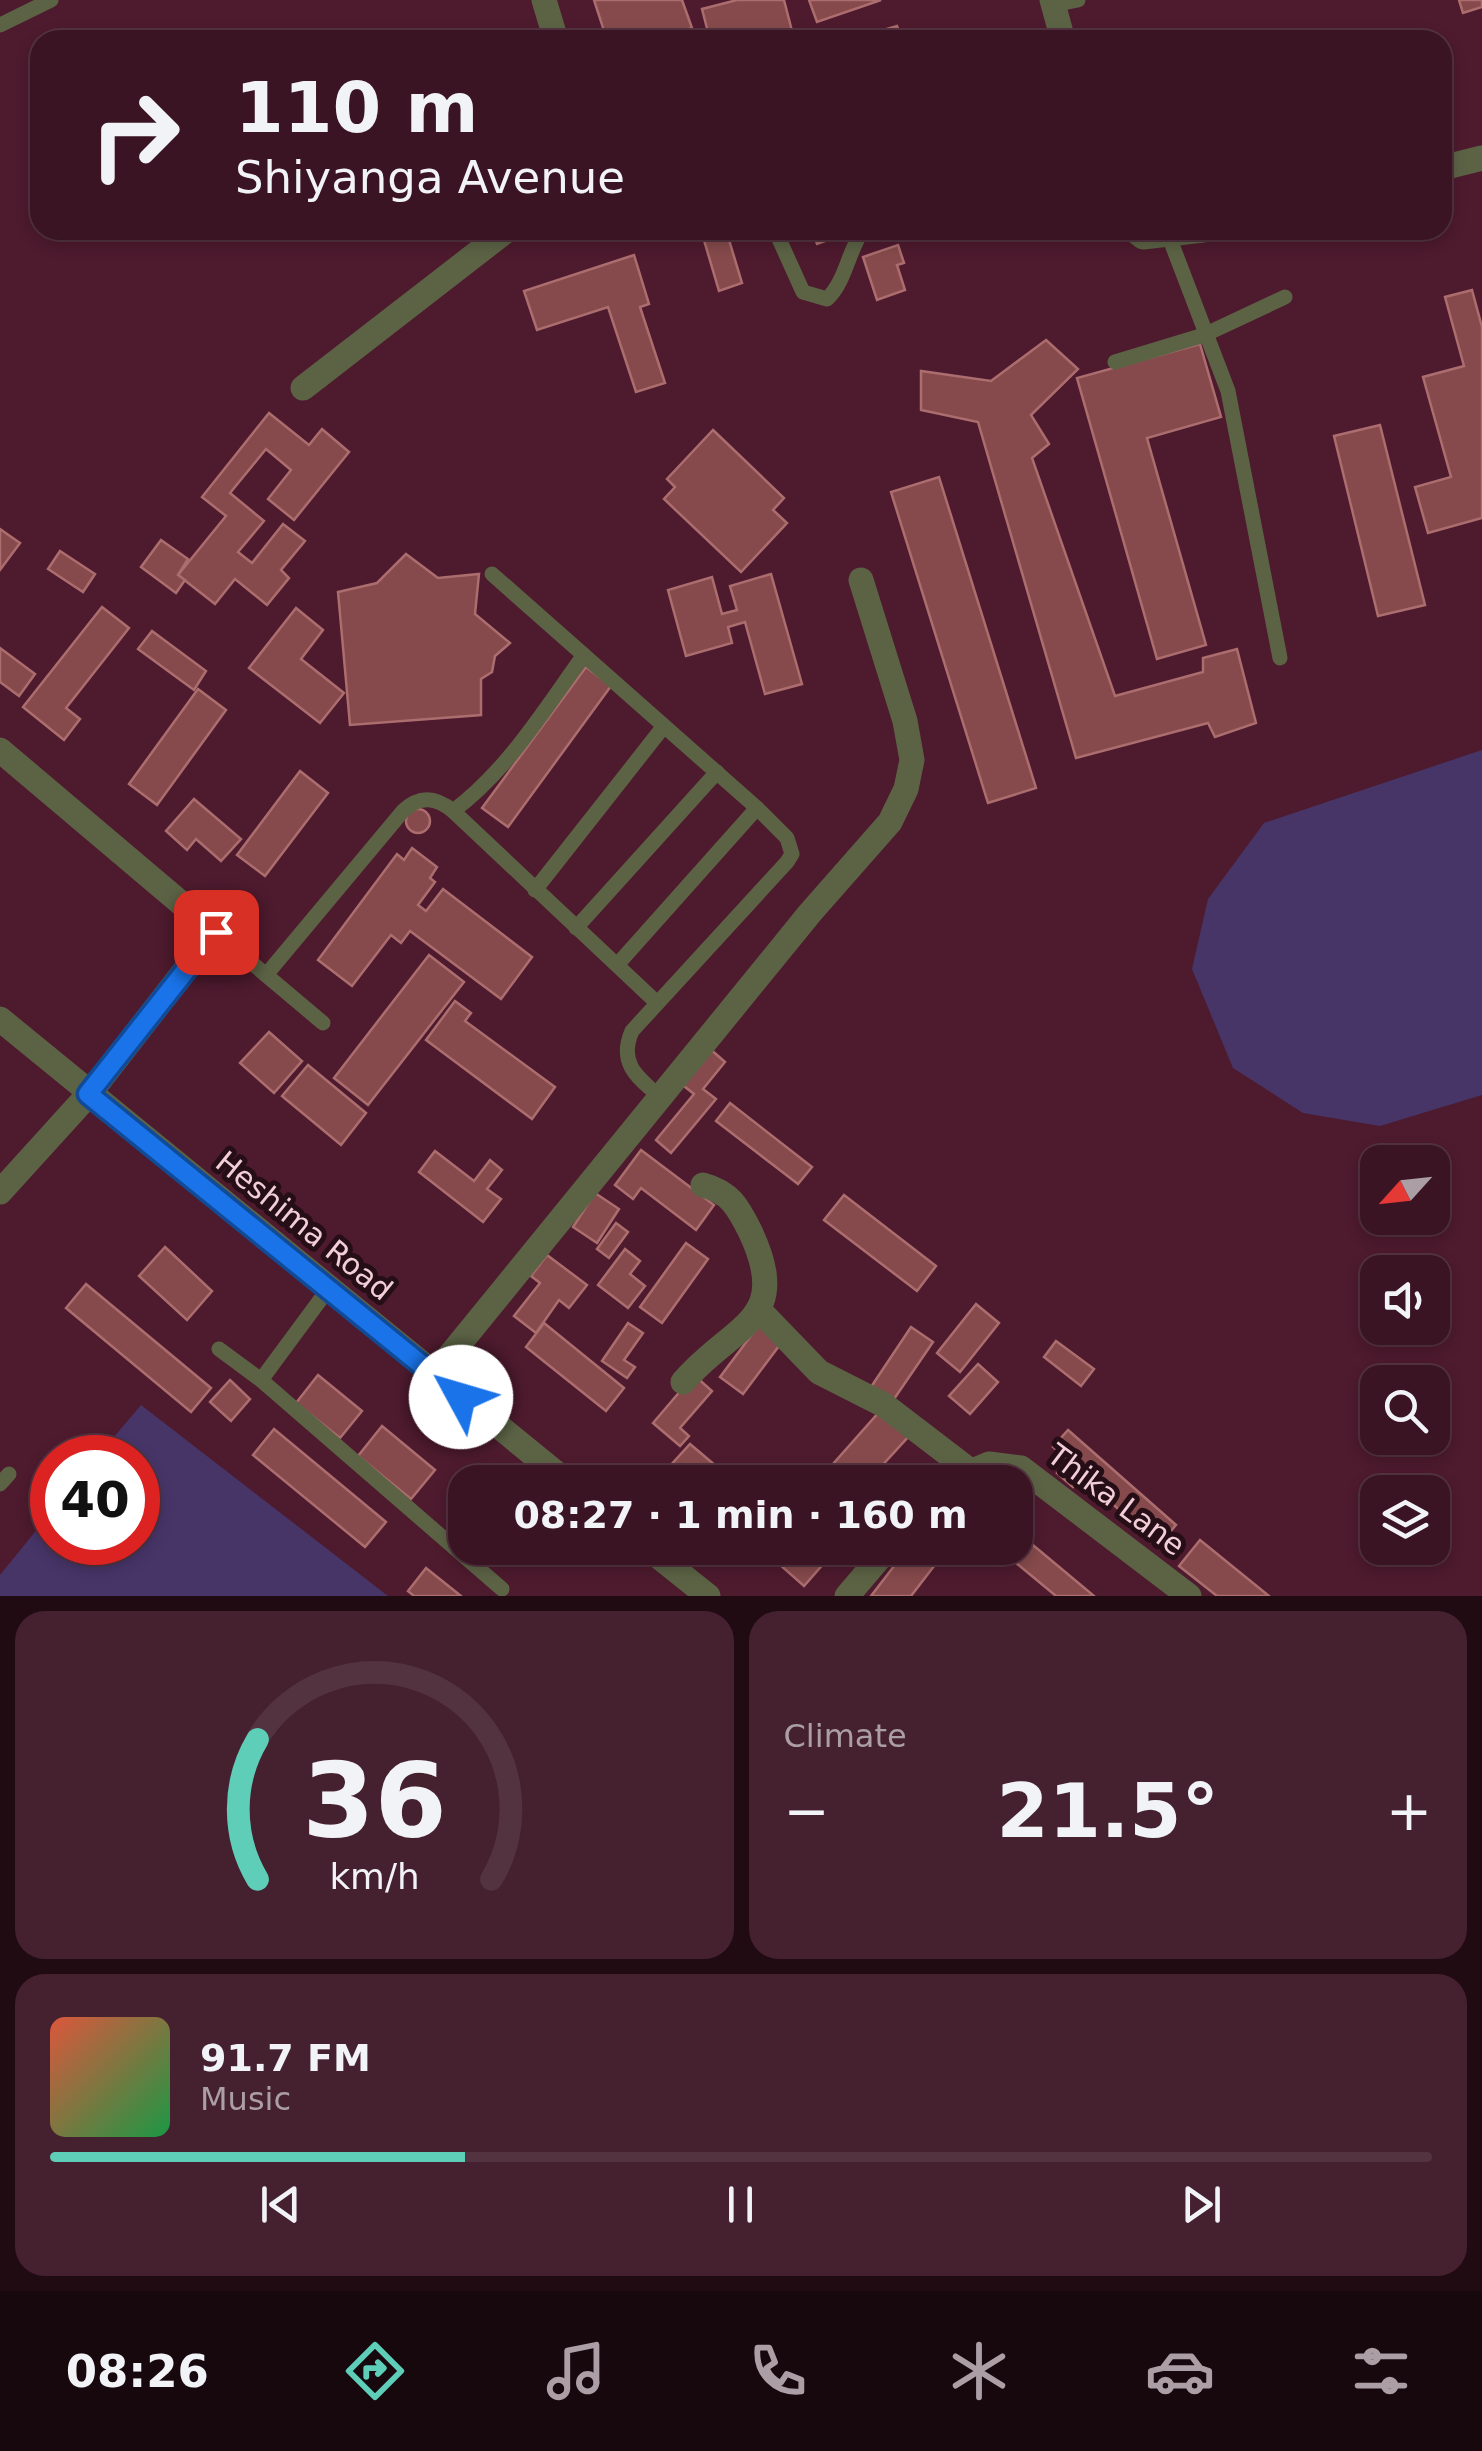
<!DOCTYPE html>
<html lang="en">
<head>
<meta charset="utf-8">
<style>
	body { margin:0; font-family:"DejaVu Sans",sans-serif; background:#45212f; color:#f1f3f6; height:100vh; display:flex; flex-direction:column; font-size:38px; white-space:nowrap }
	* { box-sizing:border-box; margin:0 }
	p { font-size:32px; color:#ab9ea5 }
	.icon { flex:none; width:55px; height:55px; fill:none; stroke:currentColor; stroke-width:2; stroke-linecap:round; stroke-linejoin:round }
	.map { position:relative; height:1596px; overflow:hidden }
	.panel { display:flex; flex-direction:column; gap:15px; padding:15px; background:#200b13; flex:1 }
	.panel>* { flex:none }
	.guide { position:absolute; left:30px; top:30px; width:1422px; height:210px; border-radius:30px; box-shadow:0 5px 15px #0003,0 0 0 2px #543340; background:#3a1422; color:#f1f3f6; overflow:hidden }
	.needle { width:65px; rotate:243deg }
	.buttons { position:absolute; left:1360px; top:1145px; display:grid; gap:20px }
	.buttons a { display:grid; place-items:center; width:90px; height:90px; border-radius:20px; background:#3a1422; box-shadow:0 5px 15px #0003,0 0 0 2px #543340; font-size:50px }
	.speed { position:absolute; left:30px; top:1435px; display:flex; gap:20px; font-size:50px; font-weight:700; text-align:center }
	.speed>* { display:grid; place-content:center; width:130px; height:130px; border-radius:50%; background:#3a1422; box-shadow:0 5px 15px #0003,0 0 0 2px #543340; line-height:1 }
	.speed .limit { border:15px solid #d22; background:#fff; color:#111 }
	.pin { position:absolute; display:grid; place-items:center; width:85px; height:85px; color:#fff; margin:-42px; border-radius:20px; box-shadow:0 5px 15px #0006 }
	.me { position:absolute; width:110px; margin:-55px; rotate:309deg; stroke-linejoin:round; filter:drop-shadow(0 0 8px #0008) }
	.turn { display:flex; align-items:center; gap:35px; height:210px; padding:0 40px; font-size:45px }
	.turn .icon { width:130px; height:130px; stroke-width:2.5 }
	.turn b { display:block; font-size:70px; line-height:85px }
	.big { font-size:75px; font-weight:800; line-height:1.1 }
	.panel .card { flex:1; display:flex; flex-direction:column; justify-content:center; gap:15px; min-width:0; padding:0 35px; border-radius:30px; background:#45212f }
	.panel .dial { align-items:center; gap:0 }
	.dial svg { height:260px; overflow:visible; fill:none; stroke:#543340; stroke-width:7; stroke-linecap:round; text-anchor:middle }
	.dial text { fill:#f1f3f6; stroke:none }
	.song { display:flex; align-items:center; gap:30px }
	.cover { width:120px; height:120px; border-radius:15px; background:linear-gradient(135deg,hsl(10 70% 55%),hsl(140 70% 35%)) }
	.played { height:10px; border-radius:5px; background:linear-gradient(90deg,#5eceb8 30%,#543340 30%) }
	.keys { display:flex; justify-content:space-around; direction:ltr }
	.heat { display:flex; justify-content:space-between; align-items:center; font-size:55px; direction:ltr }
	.panel .tiles { flex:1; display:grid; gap:15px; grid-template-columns:1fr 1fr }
	.card:last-child { grid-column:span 2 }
	.trip { position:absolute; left:448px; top:1465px; width:585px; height:100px; border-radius:30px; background:#3a1422; box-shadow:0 5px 15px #0003,0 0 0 2px #543340; font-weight:800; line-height:100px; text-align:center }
	.tabs { display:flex; height:160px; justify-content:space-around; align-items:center; background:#17080e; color:#ab9ea5 }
	.tabs .icon { width:70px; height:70px }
	.tabs .active { color:#5eceb8 }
	.tabs b { font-size:45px; color:#f1f3f6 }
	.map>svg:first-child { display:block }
	.green { fill:#473568 }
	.building { fill:#864a4c; stroke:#ac6d6e; stroke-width:2.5 }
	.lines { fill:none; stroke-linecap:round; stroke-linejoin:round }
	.service { stroke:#5c6345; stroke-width:15 }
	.minor { stroke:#5c6345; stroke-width:25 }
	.tertiary { stroke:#5c6345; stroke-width:25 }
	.route-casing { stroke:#114b97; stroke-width:25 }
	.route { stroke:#1a73e8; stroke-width:18 }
	.labels { text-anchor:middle; stroke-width:10; stroke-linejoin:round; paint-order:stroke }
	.street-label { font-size:30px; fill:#f1ced8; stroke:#260e17 }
</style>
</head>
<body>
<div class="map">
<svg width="1482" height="1596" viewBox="0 0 1482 1596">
	<rect width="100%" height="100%" fill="#4e1a2e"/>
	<g class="green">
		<path d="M1482,750v345l-102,31 -77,-13 -70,-45 -41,-99 16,-70 56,-76z"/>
		<path d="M141,1405l247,191h-388v-21l52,-64v31h86v-84l-41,-1z"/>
	</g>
	<g class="building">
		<path d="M594,0h88l10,28 -36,12h-49z"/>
		<path d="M737,0h47l8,31 -36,9h-46l-8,-31z"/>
		<path d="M809,0h72l-64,22z"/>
		<path d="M1459,0h23v7l-19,6z"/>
		<path d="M897,26l5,14h-23l-3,-8z"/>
		<path d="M701,230h25l16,53 -23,8z"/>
		<path d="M812,230h21l3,7 -19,7z"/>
		<path d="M898,245l6,18 -7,2 8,25 -28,10 -14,-43z"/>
		<path d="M634,255l15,49 -9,3 25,76 -29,9 -28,-85 -71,23 -13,-39z"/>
		<path d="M1472,290l10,37v191l-54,15 -13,-46 36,-10 -28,-100 41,-11 -19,-69z"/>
		<path d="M1046,340l32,29 -47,46 18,29 -17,14 83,238 88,-24v-14l34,-9 19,74 -41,14 -7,-14 -132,35 -98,-336 -57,-12v-39l70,10z"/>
		<path d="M1200,344l21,73 -74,21 59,207 -49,14 -80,-281z"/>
		<path d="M269,413l40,32 13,-16 27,23 -55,68 -26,-21 23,-29 -25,-21 -36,44 34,28 -26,31 14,11 31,-39 22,17 -24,29 8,8 -22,27 -32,-26 -20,25 -37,-29 48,-59 -24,-19z"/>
		<path d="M1380,425l45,180 -47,11 -44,-180z"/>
		<path d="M713,430l71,68 -11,12 14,13 -46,49 -77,-73 11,-12 -8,-8z"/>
		<path d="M939,477l97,311 -48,15 -97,-311z"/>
		<path d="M0,529l20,14 -20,27z"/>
		<path d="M161,540l27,19 -10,16 7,5 -9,13 -35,-26z"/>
		<path d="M60,551l35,23 -12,18 -35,-23z"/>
		<path d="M406,554l32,24 41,-4 -4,40 35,29 -15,13 -3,16 -11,7v36l-131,10 -12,-133 39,-9z"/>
		<path d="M771,574l31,110 -37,10 -20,-72 -17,5 4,16 -46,13 -18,-66 44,-13 10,37 15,-4 -7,-24z"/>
		<path d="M102,607l27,21 -63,80 14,11 -16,21 -41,-33z"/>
		<path d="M296,608l27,22 -22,29 43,34 -24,30 -71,-55z"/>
		<path d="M152,631l54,40 -12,19 -56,-41z"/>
		<path d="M0,648l35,26 -16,22 -19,-14z"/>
		<path d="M586,667l25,19 -103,141 -26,-19z"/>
		<path d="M198,689l28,21 -69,95 -28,-21z"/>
		<path d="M300,771l28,22 -63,83 -28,-21z"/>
		<path d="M194,799l47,40 -20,22 -25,-22 -9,11 -21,-19z"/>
		<circle cx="418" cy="821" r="12"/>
		<path d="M412,848l25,19 -7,11 5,4 -17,23 8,6 17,-22 89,68 -31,42 -91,-68 -9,12 -10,-8 -39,51 -34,-26 79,-106 7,6z"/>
		<path d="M429,955l35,27 -96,123 -34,-27z"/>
		<path d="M455,1001l16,12 -6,8 90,66 -23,32 -106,-79z"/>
		<path d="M269,1032l33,29 -28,32 -34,-30z"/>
		<path d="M709,1048l16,14 -22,27 13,10 -45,54 -15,-13 38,-46 -14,-11z"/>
		<path d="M308,1065l58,48 -25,32 -59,-49z"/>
		<path d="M730,1103l82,64 -14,17 -82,-63z"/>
		<path d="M641,1150l73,55 -18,25 -55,-42 -8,11 -18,-14z"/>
		<path d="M435,1151l39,30 16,-21 12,10 -15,19 14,10 -18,23 -64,-50z"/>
		<path d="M595,1193l24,16 -22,34 -24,-16z"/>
		<path d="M844,1195l92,71 -19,25 -93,-71z"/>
		<path d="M616,1223l12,9 -19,26 -12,-9z"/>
		<path d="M686,1243l22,16 -46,64 -22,-16z"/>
		<path d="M165,1247l47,44 -25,29 -48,-44z"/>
		<path d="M625,1249l15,12 -10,13 15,12 -17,22 -30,-23z"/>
		<path d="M547,1255l40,30 -18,23 -10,-8 -23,33 -22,-17 26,-33 -9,-7z"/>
		<path d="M86,1284l125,104 -20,24 -125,-104z"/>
		<path d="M976,1304l23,19 -39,49 -23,-19z"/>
		<path d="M544,1323l80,65 -18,23 -80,-64z"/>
		<path d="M628,1323l15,10 -19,27 11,7 -8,11 -25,-17z"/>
		<path d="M759,1325l23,17 -39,52 -23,-17z"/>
		<path d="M911,1327l22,15 -41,60 -21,-15z"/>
		<path d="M1056,1341l38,28 -13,17 -37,-29z"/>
		<path d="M978,1364l20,18 -28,32 -21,-18z"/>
		<path d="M318,1375l44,36 -22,27 -44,-35z"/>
		<path d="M694,1375l18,16 -32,37 9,8 -9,10 -27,-23z"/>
		<path d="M230,1380l20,19 -19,22 -21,-19z"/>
		<path d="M880,1411l29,25 -42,46h-50z"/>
		<path d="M382,1426l53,44 -24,29 -53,-43z"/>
		<path d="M274,1429l112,93 -21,25 -112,-92z"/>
		<path d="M1068,1430l108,95 -17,20 -77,-68 -9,10 -16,-14 11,-13 -15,-13z"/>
		<path d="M690,1444l45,38h-46l-19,-16z"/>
		<path d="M1015,1530l79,66h-38l-58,-48h17z"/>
		<path d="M1200,1540l69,56h-52l-38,-30z"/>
		<path d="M793,1548h17l15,14 -21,24 -25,-22z"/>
		<path d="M908,1548h40l-37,48h-40z"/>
		<path d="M426,1568l35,28h-47l-6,-5z"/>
	</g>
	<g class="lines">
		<g class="service">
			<path d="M1053,5l25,-5"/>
			<path d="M0,25l51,-25"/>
			<path d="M775,230l28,62 24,7c19,-18 21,-48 36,-69"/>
			<path d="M1168,234l60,157 52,267"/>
			<path d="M1115,362l89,-27 81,-38"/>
			<path d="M492,574l265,234 30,30 5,16 -5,8 -155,169c-14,32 5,46 28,66"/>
			<path d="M453,811c55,-41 91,-101 131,-156"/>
			<path d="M535,890l129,-164"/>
			<path d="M576,928l141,-156"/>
			<path d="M215,932l108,91"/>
			<path d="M617,965l140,-157"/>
			<path d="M266,975l137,-164c17,-16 33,-14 50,0l202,190"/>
			<path d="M219,1349l42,31 241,209"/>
			<path d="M261,1380l68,-92"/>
			<path d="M0,1484l9,-10"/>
		</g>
		<g class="minor">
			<path d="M544,0l12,40"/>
			<path d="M1052,0l11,40"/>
			<path d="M1442,168l40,-10"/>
			<path d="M1134,230l9,7 60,-7"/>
			<path d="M303,388l204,-158"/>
			<path d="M0,750l215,182 -126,162 -89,98"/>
			<path d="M760,1311l59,61 65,33 85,65"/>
			<path d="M434,1375l376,-462 80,-91 16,-33 6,-29 -7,-39 -44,-141"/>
			<path d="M683,1382c51,-59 110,-60 67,-151 -12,-24 -20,-39 -47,-46"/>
			<path d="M946,1482l43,-18 32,4 168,128"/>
			<path d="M847,1596l41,-48"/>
		</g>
		<g class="tertiary">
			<path d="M0,1019l567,463"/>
			<path d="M648,1548l60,48"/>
		</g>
	</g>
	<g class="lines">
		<defs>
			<path id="route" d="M216,932l-128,162 373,303"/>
		</defs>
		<use href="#route" class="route-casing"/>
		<use href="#route" class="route"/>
	</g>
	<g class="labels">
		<g class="street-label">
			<text transform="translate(304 1226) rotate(39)" y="10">Heshima Road</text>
			<text transform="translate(1116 1500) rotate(37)" y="10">Thika Lane</text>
		</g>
	</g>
</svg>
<div class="buttons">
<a><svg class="needle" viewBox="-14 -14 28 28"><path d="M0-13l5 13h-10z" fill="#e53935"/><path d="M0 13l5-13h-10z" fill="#ab9ea5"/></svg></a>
<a><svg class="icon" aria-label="sound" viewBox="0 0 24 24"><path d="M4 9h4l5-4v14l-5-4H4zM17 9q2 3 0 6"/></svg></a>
<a><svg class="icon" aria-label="search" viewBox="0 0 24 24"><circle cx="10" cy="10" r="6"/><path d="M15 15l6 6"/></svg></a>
<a><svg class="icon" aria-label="layers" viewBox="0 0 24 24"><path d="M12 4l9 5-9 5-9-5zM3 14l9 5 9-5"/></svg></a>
</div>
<div class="speed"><div class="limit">40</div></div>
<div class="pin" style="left:216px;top:932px;background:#d93025"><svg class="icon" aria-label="arrive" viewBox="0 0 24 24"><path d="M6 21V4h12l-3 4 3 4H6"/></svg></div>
<svg class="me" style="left:461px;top:1397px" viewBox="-20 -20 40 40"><circle r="19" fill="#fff"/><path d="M0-13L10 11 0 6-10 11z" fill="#1a73e8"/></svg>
<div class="trip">08:27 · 1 min · 160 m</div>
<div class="guide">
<div class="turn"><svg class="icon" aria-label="right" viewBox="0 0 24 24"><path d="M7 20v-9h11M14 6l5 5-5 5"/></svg><div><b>110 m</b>Shiyanga Avenue</div></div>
</div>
</div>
<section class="panel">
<div class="tiles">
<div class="card dial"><svg viewBox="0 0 100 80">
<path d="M14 69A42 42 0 1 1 86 69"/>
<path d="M14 69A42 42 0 0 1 14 26" stroke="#5eceb8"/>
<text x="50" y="56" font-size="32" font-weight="700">36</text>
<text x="50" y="72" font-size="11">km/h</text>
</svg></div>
<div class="card"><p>Climate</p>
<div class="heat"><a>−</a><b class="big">21.5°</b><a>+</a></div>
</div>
<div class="card">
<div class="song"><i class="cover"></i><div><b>91.7 FM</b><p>Music</p></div></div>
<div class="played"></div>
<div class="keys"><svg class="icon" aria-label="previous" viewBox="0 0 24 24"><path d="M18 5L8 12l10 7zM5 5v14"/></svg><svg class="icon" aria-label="pause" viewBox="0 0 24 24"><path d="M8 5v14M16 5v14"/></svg><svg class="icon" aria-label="next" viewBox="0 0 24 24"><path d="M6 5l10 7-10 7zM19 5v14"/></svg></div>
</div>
</div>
</section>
<nav class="tabs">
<b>08:26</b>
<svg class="icon active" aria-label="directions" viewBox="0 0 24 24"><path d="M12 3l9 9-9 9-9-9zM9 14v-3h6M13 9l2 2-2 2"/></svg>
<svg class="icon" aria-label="music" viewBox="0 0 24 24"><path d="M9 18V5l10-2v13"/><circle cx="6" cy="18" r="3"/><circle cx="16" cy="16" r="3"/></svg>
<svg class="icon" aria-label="phone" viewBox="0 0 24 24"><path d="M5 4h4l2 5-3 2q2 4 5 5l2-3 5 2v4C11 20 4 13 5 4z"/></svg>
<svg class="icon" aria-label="climate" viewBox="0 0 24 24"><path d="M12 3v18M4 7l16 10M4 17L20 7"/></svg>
<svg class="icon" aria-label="car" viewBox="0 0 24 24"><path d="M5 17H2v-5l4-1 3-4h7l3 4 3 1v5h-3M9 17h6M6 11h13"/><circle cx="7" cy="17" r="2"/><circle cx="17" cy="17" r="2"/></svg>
<svg class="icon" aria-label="filters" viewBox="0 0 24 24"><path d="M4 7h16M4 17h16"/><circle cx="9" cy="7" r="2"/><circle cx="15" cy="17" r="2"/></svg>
</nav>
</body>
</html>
